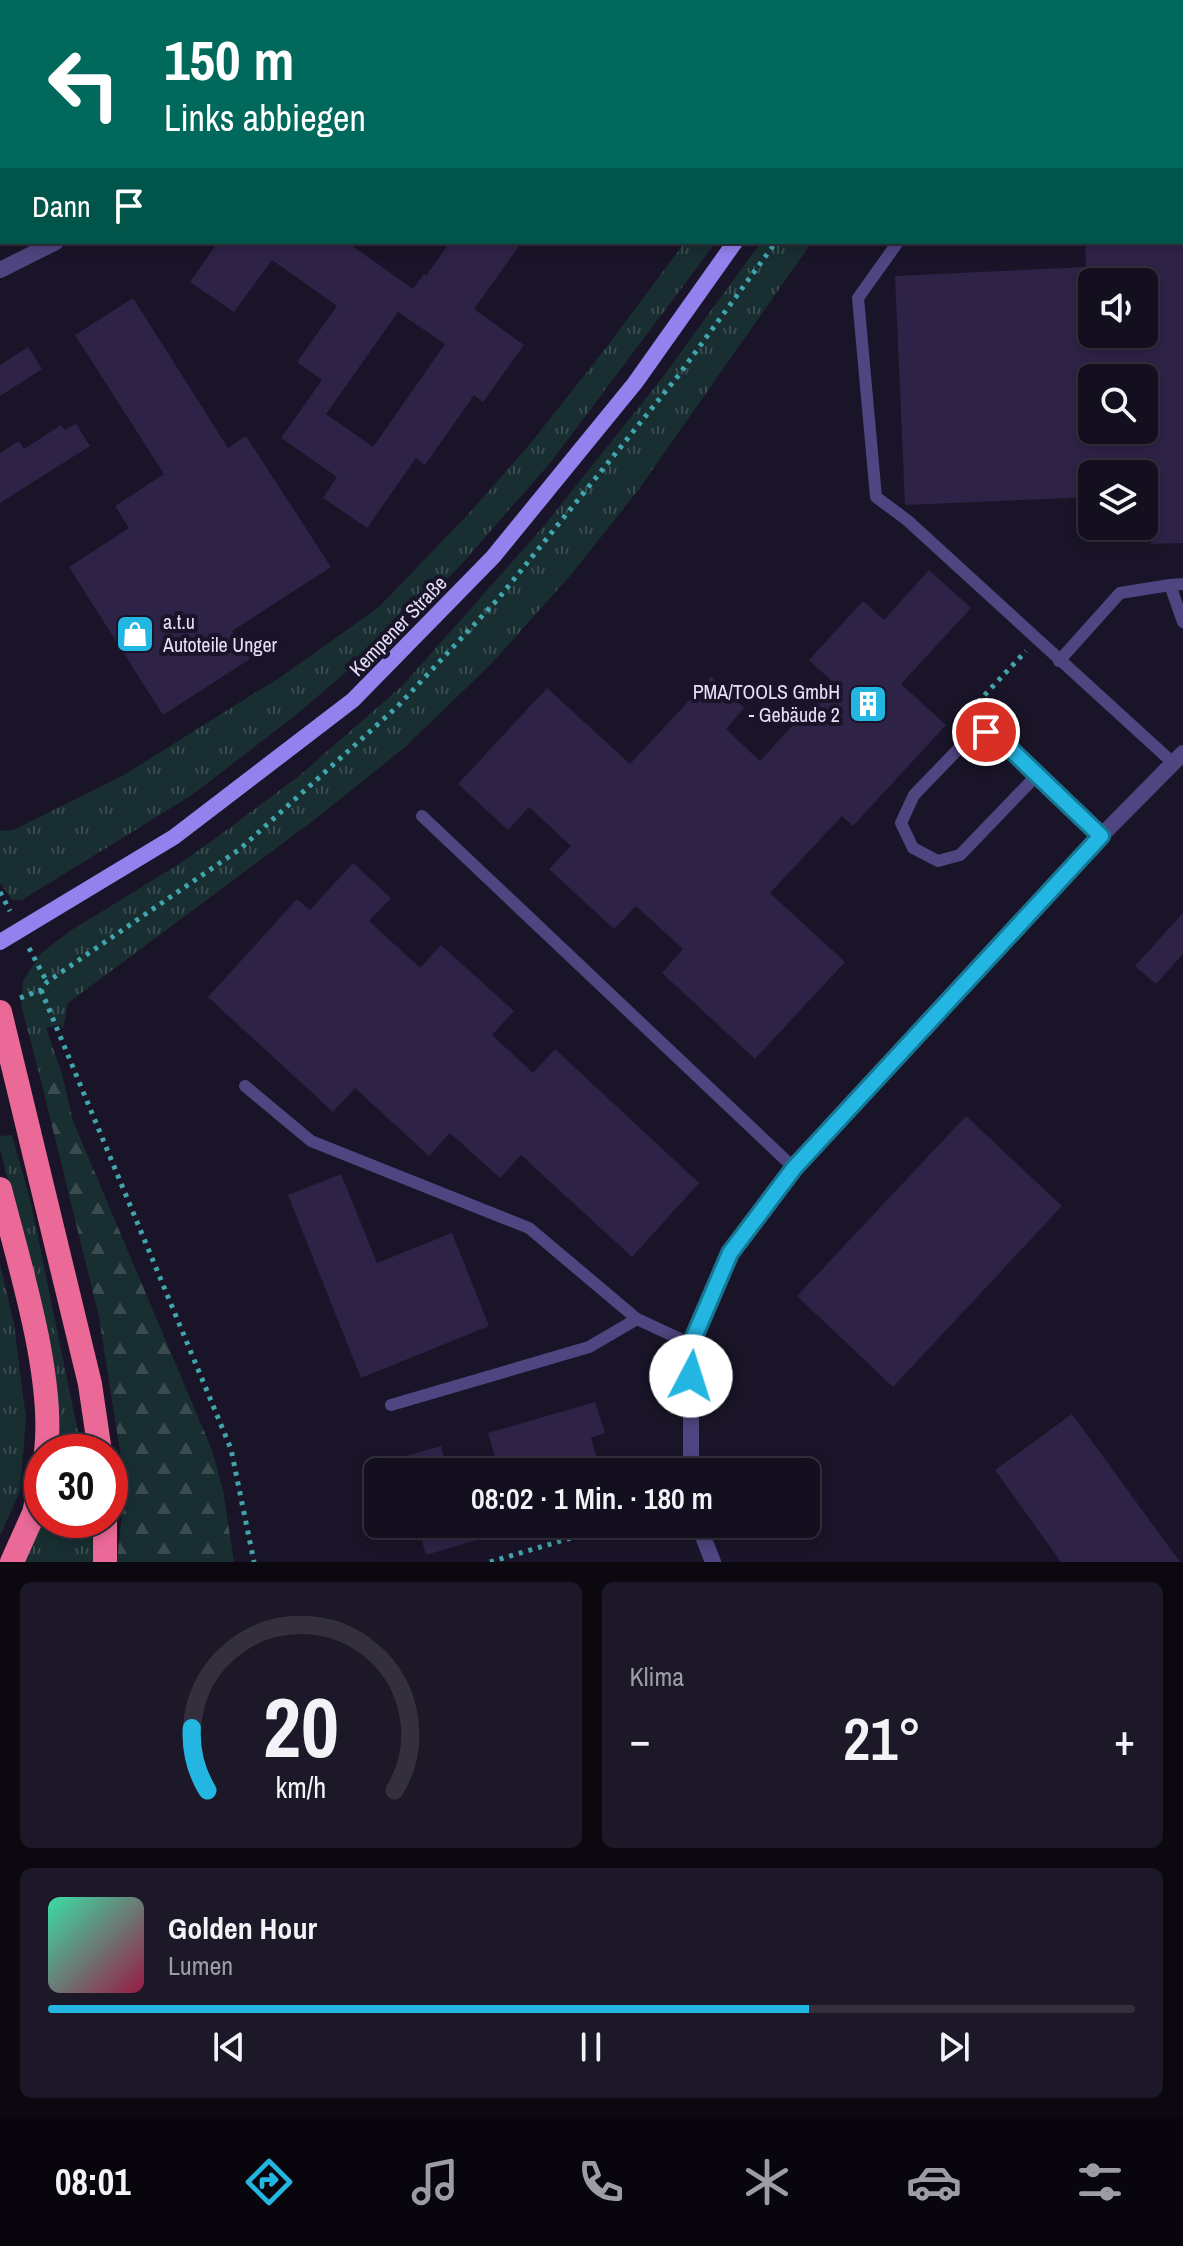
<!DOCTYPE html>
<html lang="de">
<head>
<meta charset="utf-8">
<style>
	body { margin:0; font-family:"Archivo Narrow",sans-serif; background:#1d1827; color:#f1f3f6; height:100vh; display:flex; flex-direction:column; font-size:30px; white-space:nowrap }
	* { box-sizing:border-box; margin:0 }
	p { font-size:26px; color:#9d9ca4 }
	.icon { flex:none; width:44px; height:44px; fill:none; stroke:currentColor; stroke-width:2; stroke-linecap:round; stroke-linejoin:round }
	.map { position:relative; height:1562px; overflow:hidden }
	.details { display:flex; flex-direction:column; gap:20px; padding:20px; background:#0b0810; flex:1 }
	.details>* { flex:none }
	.banner { position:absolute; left:0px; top:0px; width:1184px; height:244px; box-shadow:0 4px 12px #0003,0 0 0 2px #332f3c; background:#00695c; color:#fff; overflow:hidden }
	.tools { position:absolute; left:1078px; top:268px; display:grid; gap:16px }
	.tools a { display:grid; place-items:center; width:80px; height:80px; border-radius:12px; background:#140f1e; box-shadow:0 4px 12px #0003,0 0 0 2px #332f3c; font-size:40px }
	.speed { position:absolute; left:24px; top:1434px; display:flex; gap:16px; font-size:40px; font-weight:700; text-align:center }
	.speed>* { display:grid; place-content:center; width:104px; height:104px; border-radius:50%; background:#140f1e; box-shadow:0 4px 12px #0003,0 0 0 2px #332f3c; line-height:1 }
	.speed .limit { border:12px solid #d22; background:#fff; color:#111 }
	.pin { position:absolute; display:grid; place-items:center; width:68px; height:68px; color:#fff; margin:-34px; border:4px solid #fff; border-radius:50%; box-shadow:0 2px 8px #0007 }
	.me { position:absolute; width:88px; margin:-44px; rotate:5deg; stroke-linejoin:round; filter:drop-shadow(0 0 6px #0008) }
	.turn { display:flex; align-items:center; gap:28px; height:168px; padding:0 32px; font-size:36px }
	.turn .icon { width:104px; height:104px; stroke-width:2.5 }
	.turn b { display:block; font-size:56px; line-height:68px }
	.then { display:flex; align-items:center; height:76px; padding:0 32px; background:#0003; gap:16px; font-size:30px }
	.big { font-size:60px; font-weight:600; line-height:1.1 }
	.details .card { flex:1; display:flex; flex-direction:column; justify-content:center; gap:12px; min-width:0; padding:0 28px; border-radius:12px; background:#1d1827 }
	.details .dial { align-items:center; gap:0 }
	.dial svg { height:208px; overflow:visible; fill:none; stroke:#332f3c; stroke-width:7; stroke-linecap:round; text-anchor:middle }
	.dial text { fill:#f1f3f6; stroke:none }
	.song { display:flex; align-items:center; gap:24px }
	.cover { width:96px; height:96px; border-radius:12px; background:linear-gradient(135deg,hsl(160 70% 55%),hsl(340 70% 35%)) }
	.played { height:8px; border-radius:4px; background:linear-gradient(90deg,#23b6e2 70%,#332f3c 70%) }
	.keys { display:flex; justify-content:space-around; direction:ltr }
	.heat { display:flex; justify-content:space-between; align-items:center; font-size:44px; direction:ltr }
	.details .tiles { flex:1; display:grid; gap:20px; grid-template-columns:1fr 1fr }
	.card:last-child { grid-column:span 2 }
	.trip { position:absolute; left:364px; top:1458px; width:456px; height:80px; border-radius:12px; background:#140f1e; box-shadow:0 4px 12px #0003,0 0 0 2px #332f3c; font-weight:600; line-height:80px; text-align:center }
	.tabs { display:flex; height:128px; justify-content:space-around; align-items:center; background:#08060c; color:#9d9ca4 }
	.tabs .icon { width:56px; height:56px }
	.tabs .on { color:#23b6e2 }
	.tabs b { font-size:36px; color:#f1f3f6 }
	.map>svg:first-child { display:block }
	.grass { fill:url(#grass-tufts) }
	.forest { fill:url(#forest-firs) }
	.building { fill:#2e2246; fill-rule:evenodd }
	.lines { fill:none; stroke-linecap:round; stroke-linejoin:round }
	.path { stroke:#41a5ad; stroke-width:5; stroke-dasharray:4 6; stroke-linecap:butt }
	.lane { stroke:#4f4580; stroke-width:12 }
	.street { stroke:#4f4580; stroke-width:16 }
	.secondary { stroke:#9382ee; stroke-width:16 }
	.highway { stroke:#eb6997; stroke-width:24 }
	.route-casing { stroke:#177693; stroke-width:20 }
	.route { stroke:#23b6e2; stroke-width:14 }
	.labels { text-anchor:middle; stroke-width:8; stroke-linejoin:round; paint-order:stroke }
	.poi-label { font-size:20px; fill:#e6dffb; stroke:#1a1428; text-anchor:start }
	.street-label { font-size:20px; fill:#e6dffb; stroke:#1a1428 }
</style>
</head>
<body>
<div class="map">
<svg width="1183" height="1562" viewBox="0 0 1183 1562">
	<defs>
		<pattern id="grass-tufts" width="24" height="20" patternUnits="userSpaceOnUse" patternTransform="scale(2)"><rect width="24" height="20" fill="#182e31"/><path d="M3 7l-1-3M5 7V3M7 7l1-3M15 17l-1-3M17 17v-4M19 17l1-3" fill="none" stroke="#3a4c50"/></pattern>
		<pattern id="forest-firs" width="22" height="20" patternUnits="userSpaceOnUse" patternTransform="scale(2)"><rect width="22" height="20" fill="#182e31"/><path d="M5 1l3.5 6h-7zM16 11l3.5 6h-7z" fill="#3a4c50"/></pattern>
	</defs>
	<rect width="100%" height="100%" fill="#1a1428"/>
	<g class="grass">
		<path d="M685,242h31l-165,220 -92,105 -64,63 -98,84 -105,81 -170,105h-10l-12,-17v-52l13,-1 109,-54 157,-98 100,-71 94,-98 57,-65 75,-95z"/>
		<path d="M761,242h51l-173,247 -69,87 -79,88 -86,83 -91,73 -246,183 -5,26 -3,-4 -14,3 16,46 -21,7 -20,-77 2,-23 17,-27 30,-23 109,-67 37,-26 83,-62 103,-90 141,-159 119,-149z"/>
		<path d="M12,1135l19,68 51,249h-28l-32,-218 -22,-85v-13z"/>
		<path d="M0,1264l14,60 12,94 -6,73 -20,45z"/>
		<path d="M42,1520h50l1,42h-72z"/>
	</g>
	<path class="forest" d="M62,1074l11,47 139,329 11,40 11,72h-117l8,-79 -26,-166 -58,-236z"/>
	<g class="building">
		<path d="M218,242h129l66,47 11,-15 2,2 24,-34h72l-48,67 50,36 -41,57 -9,-7 -49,70 -9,-7 -49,70 -44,-30 14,-21 -56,-39 41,-58 -25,-18 40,-56 -65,-46 -38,52 -44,-30zM398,312l47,32 -72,103 -47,-33z"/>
		<path d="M1085,242h98v301l-32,1 -2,-51h-5v-19h-52v23l-187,8 -10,-229 191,-9zM1092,282h52v52h-52zM1092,378h52v52h-52z"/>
		<path d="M133,298l95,150 18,-12 85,131 -99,64 18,28 -87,56 -94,-148 60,-39 -14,-22 49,-32 -89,-139z"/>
		<path d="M28,347l14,22 -42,27v-31z"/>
		<path d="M76,424l14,22 -90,57v-50l19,-12 5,8 37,-24 4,5z"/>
		<path d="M929,570l42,38 -70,76 45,41 -93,101 -11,-10 -72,77 75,69 -90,97 -93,-86 21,-24 -47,-43 -22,23 -65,-60 22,-23 -42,-39 -21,23 -50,-46 89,-96 83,76 81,-87 33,31 -18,21 34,32 73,-79 -24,-22 54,-59 21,19z"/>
		<path d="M353,863l38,35 -22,23 51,47 21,-23 73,66 -22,24 41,38 22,-24 144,134 -67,74 -111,-102 -21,23 -50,-45 -21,23 -74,-68 -22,24 -125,-115 89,-98 13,11z"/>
		<path d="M1183,913v41l-27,30 -21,-18z"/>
		<path d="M966,1116l96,90 -169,181 -96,-91z"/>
		<path d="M341,1174l36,89 75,-30 37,93 -128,52 -73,-183z"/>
		<path d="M595,1402l10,31 -14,5 10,34h-102l-11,-39z"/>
		<path d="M1072,1414l108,148h-119l-66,-92z"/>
		<path d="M441,1446l7,26h-72l-1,-7z"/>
		<path d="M417,1524h93l1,6 -85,25z"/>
	</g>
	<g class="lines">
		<g class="path">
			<path d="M951,2l1,-2"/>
			<path d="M964,717l62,-66"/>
			<path d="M0,892l10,19"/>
			<path d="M29,948l18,34"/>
			<path d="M41,990l190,459 23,113"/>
			<path d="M20,998l21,-8 6,-8 193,-133 158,-143 100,-107 180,-223 98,-134"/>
			<path d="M490,1562l128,-38"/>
		</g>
		<g class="lane">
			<path d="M898,242l-40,56 18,199 31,23 265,242"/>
			<path d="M1183,584l-13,1 13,37"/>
			<path d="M1059,661l61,-68 50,-8"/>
			<path d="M1037,775l-77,80 -22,6 -25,-13 -12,-25 13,-28 55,-57 17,-6 19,12 96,92"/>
			<path d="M422,816l372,352"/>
			<path d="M245,1086l66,55 218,87 108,91 54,25"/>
			<path d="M391,1405l198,-58 48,-28"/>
		</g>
		<g class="street">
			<path d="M304,2l1,-2"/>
			<path d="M0,270l56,-28"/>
			<path d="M691,1472v-128l39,-91 64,-85 307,-332 82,-83"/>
			<path d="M698,1524l15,38"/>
		</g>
		<g class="secondary">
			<path d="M904,2l2,-2"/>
			<path d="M0,942l174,-105 179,-137 140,-143 142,-174 100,-141"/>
		</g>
		<g class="highway">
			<path d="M0,1012l90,372 10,68"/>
			<path d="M0,1189c19,75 55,187 46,263"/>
			<path d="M105,1520v42"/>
			<path d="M12,1562l22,-49 8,-37"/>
		</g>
	</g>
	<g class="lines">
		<defs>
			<path id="route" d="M691,1376v-32l39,-91 64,-85 307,-332 -96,-92 -19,-12"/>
		</defs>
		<use href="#route" class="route-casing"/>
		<use href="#route" class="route"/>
	</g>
	<defs>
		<symbol id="shop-square" viewBox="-11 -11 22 22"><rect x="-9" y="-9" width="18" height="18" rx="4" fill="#23b6e2" stroke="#1a1428"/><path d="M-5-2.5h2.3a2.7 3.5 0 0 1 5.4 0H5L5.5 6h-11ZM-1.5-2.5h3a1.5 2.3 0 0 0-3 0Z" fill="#fff"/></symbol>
		<symbol id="building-square" viewBox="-11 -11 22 22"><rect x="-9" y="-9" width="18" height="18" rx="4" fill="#23b6e2" stroke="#1a1428"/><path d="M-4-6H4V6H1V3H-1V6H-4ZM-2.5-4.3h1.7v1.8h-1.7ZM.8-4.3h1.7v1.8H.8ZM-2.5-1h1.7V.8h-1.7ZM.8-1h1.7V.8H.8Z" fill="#fff"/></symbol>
	</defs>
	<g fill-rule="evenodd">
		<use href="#shop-square" x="113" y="612" width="44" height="44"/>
		<use href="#building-square" x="846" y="682" width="44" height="44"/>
	</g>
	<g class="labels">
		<g class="poi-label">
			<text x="163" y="629">a.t.u<tspan x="163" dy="23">Autoteile Unger</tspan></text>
			<text x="840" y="699" text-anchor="end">PMA/TOOLS GmbH<tspan x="840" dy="23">- Gebäude 2</tspan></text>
		</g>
		<g class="street-label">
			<text transform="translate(398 626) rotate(-46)" y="7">Kempener Straße</text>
		</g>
	</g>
</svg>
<div class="tools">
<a><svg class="icon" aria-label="sound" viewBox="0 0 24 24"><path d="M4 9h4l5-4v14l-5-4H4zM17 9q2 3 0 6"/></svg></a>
<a><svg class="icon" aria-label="search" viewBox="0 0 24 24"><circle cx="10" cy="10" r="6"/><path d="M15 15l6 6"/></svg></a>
<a><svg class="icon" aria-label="layers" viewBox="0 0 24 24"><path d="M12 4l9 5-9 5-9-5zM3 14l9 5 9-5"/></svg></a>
</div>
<div class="speed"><div class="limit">30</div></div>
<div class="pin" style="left:986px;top:732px;background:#d93025"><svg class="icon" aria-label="arrive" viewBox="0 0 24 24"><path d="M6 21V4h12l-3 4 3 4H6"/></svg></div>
<svg class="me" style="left:691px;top:1376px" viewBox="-20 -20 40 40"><circle r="19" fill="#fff"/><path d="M0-13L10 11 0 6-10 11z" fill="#23b6e2"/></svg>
<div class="trip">08:02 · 1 Min. · 180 m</div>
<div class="banner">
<div class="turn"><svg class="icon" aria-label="left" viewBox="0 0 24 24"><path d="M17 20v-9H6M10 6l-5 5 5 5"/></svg><div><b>150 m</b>Links abbiegen</div></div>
<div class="then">Dann<svg class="icon" aria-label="arrive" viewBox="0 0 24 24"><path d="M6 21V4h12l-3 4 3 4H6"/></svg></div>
</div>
</div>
<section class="details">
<div class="tiles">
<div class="card dial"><svg viewBox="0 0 100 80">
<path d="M14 69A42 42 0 1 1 86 69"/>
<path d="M14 69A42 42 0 0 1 8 45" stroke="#23b6e2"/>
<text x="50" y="56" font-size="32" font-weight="700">20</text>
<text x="50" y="72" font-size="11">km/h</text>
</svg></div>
<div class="card"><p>Klima</p>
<div class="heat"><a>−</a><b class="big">21°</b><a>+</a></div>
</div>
<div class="card">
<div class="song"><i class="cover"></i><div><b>Golden Hour</b><p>Lumen</p></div></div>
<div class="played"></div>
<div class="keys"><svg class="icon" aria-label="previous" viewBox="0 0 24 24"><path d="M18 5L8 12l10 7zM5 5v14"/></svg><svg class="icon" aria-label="pause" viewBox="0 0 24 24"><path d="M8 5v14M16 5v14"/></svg><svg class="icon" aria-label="next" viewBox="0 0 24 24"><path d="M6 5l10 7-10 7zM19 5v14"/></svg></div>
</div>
</div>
</section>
<nav class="tabs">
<b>08:01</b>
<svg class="icon on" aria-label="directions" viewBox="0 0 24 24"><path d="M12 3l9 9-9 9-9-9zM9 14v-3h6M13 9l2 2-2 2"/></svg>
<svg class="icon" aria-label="music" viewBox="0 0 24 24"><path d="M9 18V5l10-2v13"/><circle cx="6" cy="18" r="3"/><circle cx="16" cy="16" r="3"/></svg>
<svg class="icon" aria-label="phone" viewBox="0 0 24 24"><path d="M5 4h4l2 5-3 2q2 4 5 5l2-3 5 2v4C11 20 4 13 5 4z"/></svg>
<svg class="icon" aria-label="climate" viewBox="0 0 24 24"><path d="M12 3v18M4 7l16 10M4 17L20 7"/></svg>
<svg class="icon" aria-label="car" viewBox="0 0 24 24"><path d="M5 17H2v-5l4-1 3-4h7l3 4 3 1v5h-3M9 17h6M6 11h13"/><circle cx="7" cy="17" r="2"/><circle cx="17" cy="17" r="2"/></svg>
<svg class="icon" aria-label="filters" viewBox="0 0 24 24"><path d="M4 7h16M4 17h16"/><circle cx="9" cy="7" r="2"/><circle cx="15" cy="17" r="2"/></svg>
</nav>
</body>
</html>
